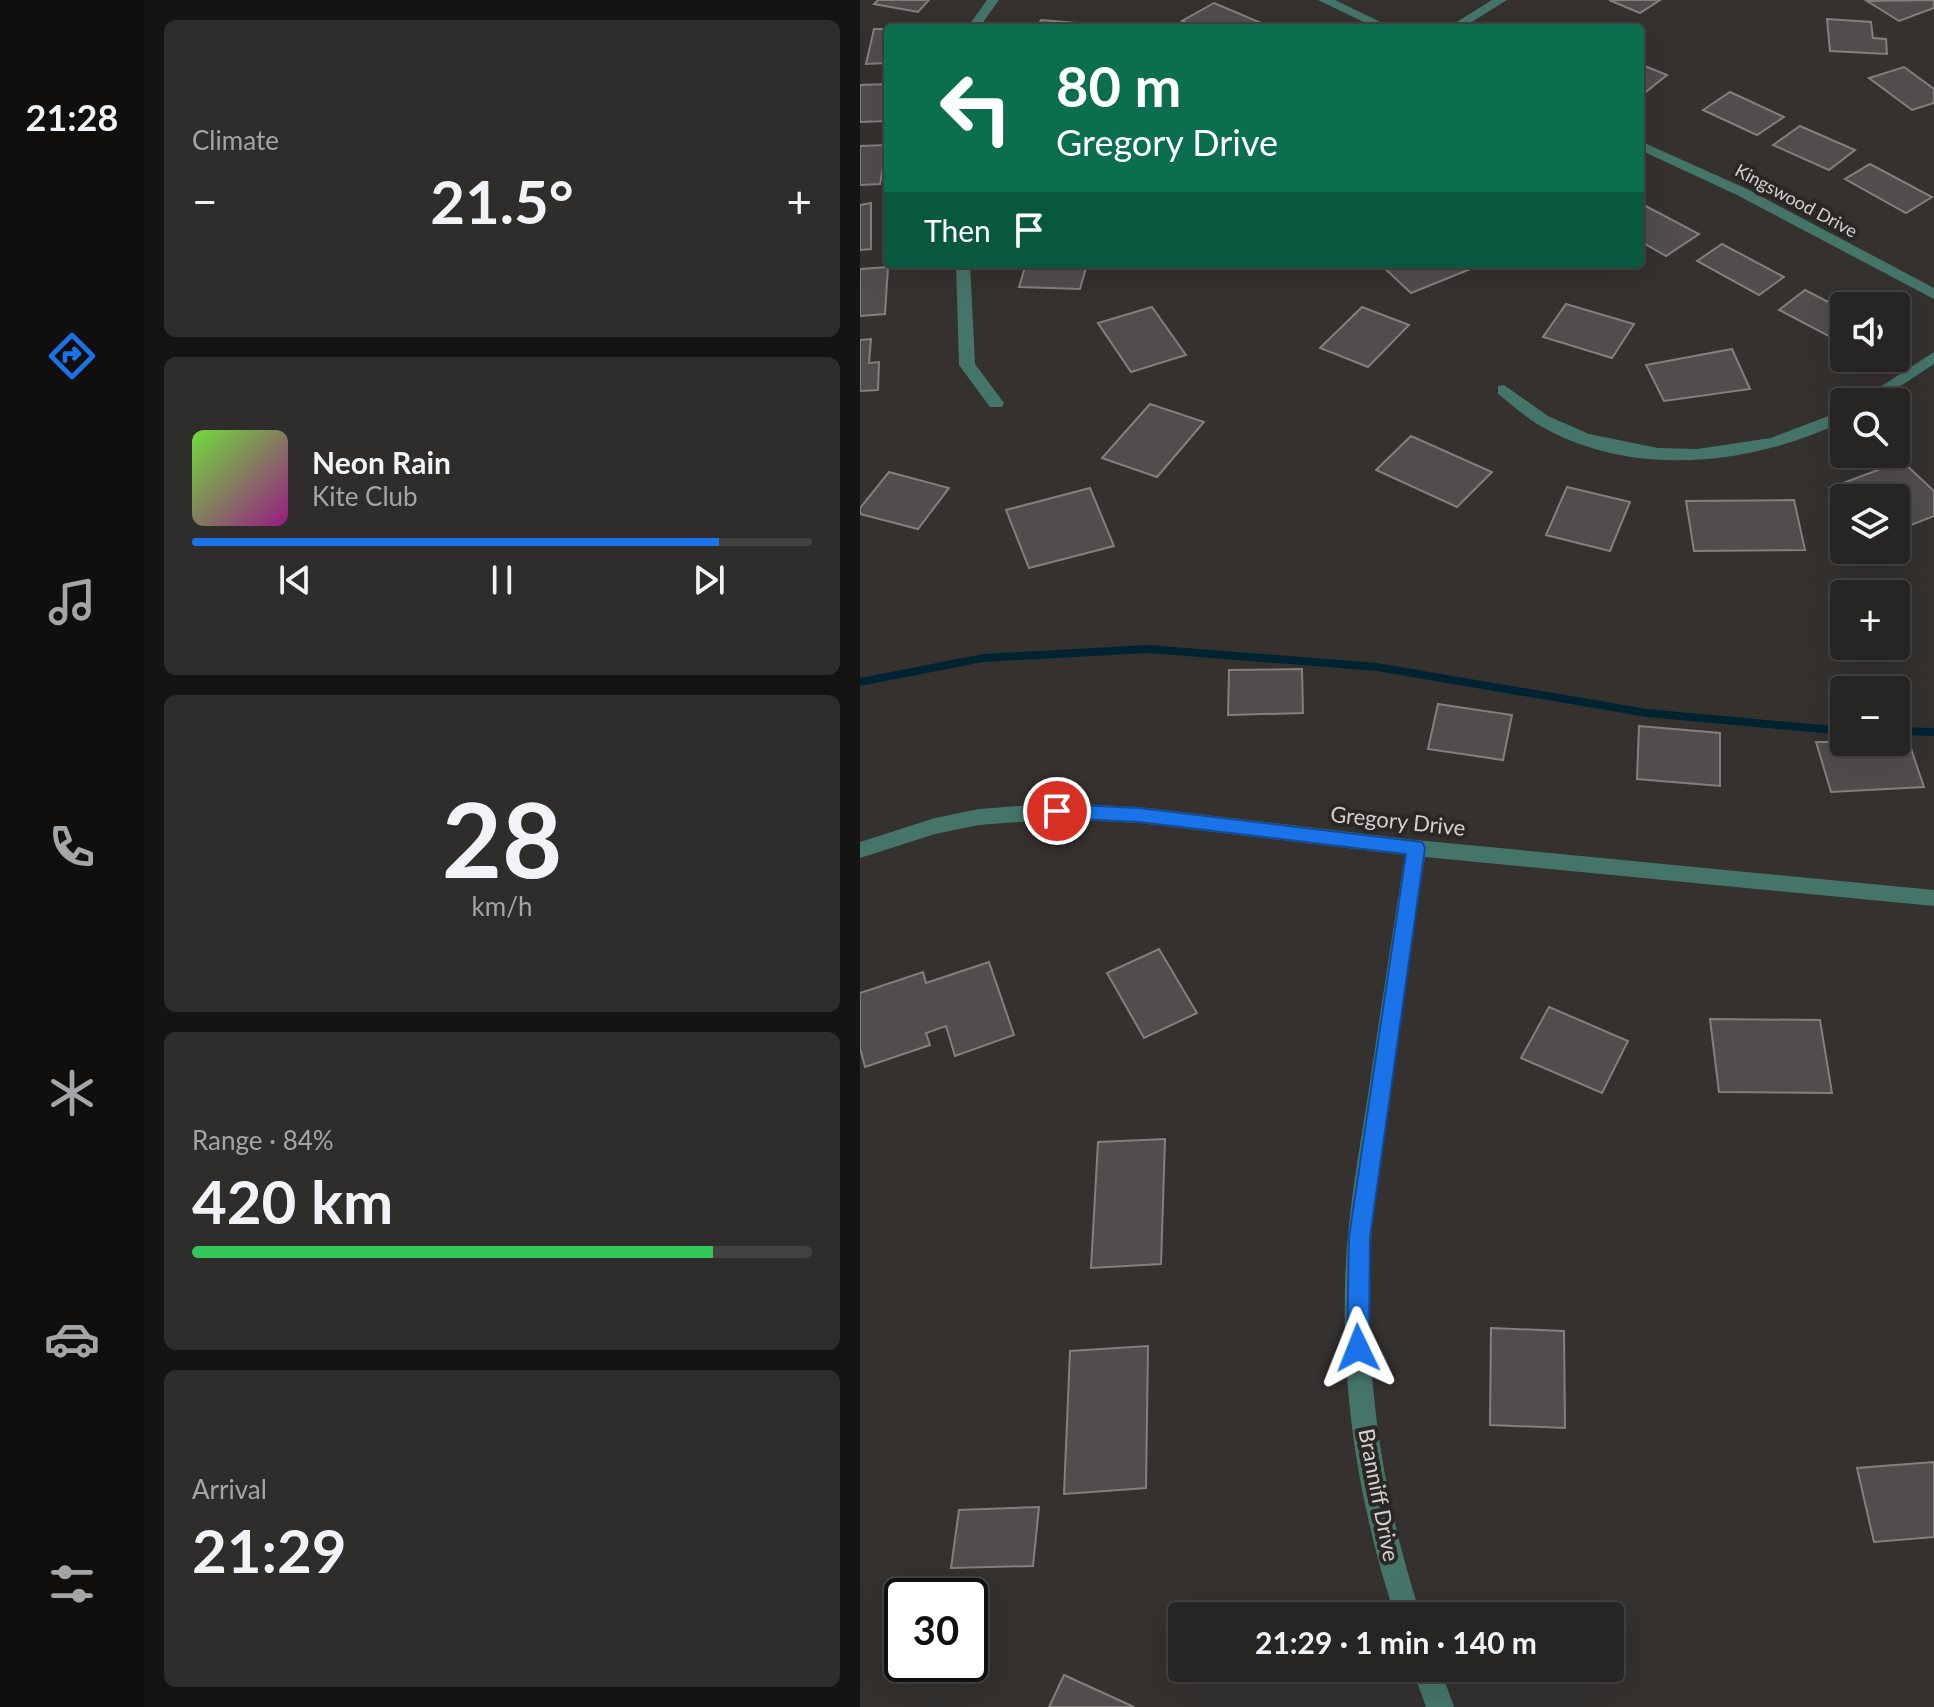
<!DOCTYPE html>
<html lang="en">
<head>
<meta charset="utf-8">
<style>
	body { margin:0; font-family:Lato,sans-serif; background:#2f2d2b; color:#f1f3f6; height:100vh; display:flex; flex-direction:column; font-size:30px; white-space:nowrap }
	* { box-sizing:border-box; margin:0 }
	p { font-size:26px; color:#a4a5a6 }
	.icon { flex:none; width:44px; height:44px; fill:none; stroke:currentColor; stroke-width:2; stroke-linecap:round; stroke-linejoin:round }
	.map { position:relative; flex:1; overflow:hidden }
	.drawer { display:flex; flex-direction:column; gap:20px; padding:20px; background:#151413; width:716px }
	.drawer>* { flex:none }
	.banner { position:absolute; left:24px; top:24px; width:760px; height:244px; border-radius:8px; box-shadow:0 8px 32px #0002,0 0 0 2px #434241; background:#0b6e4f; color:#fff; overflow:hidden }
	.tools { position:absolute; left:970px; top:292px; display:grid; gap:16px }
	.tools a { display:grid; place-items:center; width:80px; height:80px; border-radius:8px; background:#272523; box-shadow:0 8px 32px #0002,0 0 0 2px #434241; font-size:40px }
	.speed { position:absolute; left:24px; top:1578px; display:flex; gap:16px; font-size:40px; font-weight:700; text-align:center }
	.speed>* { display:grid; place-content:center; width:104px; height:104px; border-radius:50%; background:#272523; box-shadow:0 8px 32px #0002,0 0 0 2px #434241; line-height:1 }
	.speed .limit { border:4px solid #111; border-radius:12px; background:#fff; color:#111 }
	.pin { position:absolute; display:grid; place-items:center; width:68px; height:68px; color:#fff; margin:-34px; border:4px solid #fff; border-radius:50%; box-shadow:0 2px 8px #0007 }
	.me { position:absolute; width:88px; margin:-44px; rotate:358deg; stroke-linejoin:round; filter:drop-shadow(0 0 6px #0008) }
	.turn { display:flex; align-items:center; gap:28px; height:168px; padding:0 40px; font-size:36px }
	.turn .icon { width:104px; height:104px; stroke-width:2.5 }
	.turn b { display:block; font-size:56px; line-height:68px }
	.then { display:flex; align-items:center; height:76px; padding:0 40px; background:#0003; gap:16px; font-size:30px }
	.big { font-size:60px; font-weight:700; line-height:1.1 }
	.drawer .card { flex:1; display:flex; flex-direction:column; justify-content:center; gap:12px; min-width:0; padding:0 28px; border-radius:12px; background:#2f2d2b }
	.drawer .dial { align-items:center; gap:0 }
	.dial b { font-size:104px; line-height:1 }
	.song { display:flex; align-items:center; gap:24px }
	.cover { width:96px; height:96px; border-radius:12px; background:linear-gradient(135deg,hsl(100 70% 55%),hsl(310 70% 35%)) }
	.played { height:8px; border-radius:4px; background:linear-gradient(90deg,#1a73e8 85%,#434241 85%) }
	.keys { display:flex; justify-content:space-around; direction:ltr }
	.heat { display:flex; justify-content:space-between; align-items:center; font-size:44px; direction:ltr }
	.charge { height:12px; border-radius:6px; background:linear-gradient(90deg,#34c759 84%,#434241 0) }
	.trip { position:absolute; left:308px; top:1602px; width:456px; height:80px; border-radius:8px; background:#272523; box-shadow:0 8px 32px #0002,0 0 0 2px #434241; font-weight:700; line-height:80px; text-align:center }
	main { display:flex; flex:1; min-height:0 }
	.dock { display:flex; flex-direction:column; width:144px; justify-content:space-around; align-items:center; background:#100f0e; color:#a4a5a6 }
	.dock .icon { width:56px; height:56px }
	.dock .active { color:#1a73e8 }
	.dock b { font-size:36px; color:#f1f3f6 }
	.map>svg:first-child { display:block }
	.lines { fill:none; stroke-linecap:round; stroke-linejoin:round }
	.stream { fill:#002332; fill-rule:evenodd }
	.building { fill:#514d4c; stroke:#837f7d; stroke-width:2 }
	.minor { fill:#457569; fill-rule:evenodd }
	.route { fill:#1a73e8; stroke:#114b97; stroke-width:2 }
	.labels { text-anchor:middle; stroke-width:8; stroke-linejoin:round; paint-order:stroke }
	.far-street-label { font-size:18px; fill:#d3d1d0; stroke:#2a2725 }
	.street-label { font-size:22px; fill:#d3d1d0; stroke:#2a2725 }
</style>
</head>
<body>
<main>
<nav class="dock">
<b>21:28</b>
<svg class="icon active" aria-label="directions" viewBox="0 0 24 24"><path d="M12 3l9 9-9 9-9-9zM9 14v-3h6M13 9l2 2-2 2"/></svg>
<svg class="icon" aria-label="music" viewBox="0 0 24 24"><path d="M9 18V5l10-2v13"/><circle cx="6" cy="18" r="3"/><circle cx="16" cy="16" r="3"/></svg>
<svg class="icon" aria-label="phone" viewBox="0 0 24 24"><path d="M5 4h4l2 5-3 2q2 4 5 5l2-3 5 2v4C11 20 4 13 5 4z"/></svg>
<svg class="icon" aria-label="climate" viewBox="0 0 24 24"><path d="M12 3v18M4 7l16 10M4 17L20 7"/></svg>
<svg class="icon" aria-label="car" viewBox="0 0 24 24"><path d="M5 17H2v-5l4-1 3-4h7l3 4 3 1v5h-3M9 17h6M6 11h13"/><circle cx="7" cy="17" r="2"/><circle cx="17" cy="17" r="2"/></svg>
<svg class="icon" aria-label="filters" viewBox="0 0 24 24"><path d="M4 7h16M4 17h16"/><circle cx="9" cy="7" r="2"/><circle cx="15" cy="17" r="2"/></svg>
</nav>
<section class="drawer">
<div class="card"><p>Climate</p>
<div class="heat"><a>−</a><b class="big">21.5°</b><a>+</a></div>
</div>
<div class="card">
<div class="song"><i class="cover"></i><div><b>Neon Rain</b><p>Kite Club</p></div></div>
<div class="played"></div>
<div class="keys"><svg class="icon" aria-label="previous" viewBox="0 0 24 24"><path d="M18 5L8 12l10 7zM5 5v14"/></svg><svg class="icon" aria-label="pause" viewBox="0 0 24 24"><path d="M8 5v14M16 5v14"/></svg><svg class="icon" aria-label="next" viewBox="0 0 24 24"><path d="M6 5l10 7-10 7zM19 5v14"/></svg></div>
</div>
<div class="card dial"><b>28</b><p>km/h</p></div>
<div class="card"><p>Range · 84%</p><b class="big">420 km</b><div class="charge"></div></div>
<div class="card"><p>Arrival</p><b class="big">21:29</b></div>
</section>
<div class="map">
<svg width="1074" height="1707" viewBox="0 0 1074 1707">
	<rect width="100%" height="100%" fill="#34312f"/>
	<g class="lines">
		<g class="stream">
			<path d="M288,645l229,18 270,46 197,18v8l-197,-18 -270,-46 -229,-18 -165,9 -123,24v-8l123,-24z"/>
			<path d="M1036,727l38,1v8l-38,-1z"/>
		</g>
	</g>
	<g class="building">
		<path d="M18,0h51l-11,12 -44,-8z"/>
		<path d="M749,0h51l-20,13z"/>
		<path d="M1074,0v8l-35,13 -32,-20z"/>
		<path d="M354,3l59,25h-75l-16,-7z"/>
		<path d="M967,19l44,3 2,16 13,1 1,15 -57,-3z"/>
		<path d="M181,20l48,4 -2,4h-50z"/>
		<path d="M14,29h14v34l-22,1z"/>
		<path d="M780,64l27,11 -25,20 -2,-1z"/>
		<path d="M1044,67l30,22v14l-22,7 -43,-32z"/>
		<path d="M28,84v37l-28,1v-37z"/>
		<path d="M870,92l54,25 -27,18 -54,-25z"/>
		<path d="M940,126l55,24 -26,20 -56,-25z"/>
		<path d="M27,145l-7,39 -20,1v-39z"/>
		<path d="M1010,164l62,33 -26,16 -61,-34z"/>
		<path d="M11,203v46l-11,1v-45z"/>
		<path d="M780,203l59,31 -33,22 -26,-15z"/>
		<path d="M862,244l62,33 -25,18 -62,-34z"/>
		<path d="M166,264h61l-7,25 -61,-2z"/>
		<path d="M524,264h99l-72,29 -30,-28z"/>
		<path d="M28,267l-3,47 -25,2v-47z"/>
		<path d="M945,290l39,20v34l-65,-34z"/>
		<path d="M706,304l68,20 -22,34 -69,-21z"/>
		<path d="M292,307l34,48 -55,17 -33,-49z"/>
		<path d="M502,307l47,18 -41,42 -48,-19z"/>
		<path d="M11,339l-2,24 10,-1 -1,28 -18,1v-51z"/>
		<path d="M872,349l18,40 -86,12 -18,-36z"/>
		<path d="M290,404l54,18 -47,55 -55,-19z"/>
		<path d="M551,436l81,36 -35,35 -81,-37z"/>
		<path d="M1042,461l32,30v25l-38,15v-33h-52v4l-14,-14z"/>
		<path d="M29,472l60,16 -31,41 -58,-15v-6z"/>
		<path d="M707,487l63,15 -20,49 -64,-16z"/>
		<path d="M230,488l24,58 -85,22 -23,-58z"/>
		<path d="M934,500l11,50 -111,1 -8,-50z"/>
		<path d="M442,669l1,44 -75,2 1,-45z"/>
		<path d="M578,704l74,11 -9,45 -75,-11z"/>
		<path d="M779,726l81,7v53l-83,-7z"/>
		<path d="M1036,737h11l17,50 -93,5 -15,-50h80z"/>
		<path d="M299,949l38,64 -53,25 -37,-65z"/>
		<path d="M129,962l25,73 -59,21 -9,-30 -20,7 4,12 -65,22 -5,-19v-55l63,-21 3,11z"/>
		<path d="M689,1007l79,34 -26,52 -81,-35z"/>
		<path d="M850,1019l110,1 12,73 -113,-1z"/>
		<path d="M305,1139l-4,125 -70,4 7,-126z"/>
		<path d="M631,1328l73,3 1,97 -75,-3z"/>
		<path d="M288,1346l-2,142 -82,6 6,-143z"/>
		<path d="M1074,1462v75l-60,5 -17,-74z"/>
		<path d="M179,1507l-6,59 -82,2 8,-58z"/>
		<path d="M204,1675l70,32h-85z"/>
	</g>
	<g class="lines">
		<g class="minor">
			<path d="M127,0h12l-20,28h-12z"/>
			<path d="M458,0h17l58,28h-17z"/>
			<path d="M632,0h15l-45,28h-15z"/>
			<path d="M780,141l107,48 187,99v11l-197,-104 -97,-45z"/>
			<path d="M96,264h14l5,100 29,39 -2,4h-12l-31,-42z"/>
			<path d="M1074,352v12l-58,38h-19z"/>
			<path d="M644,385l44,31 41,18 69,14 39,1 74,-11 73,-28v11c-93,45 -215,58 -307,3 -14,-9 -26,-20 -39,-30v-8z"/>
			<path d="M197,803l82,4 277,33 518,50v16l-509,-49c-13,80 -24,160 -35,239 -10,65 -21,128 -21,193 -1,112 17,220 52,327h-26c-35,-107 -53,-216 -50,-328 1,-66 13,-129 23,-193 12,-80 24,-160 37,-240l-266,-32 -82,-4 -78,6 -44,9 -75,24v-16l75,-24 44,-9z"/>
			<path d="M552,1668h28l14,39h-28z"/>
		</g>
	</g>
	<path class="route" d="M197,804l82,4 283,34 3,6 -55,389 -1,111 -3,8 -8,3 -8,-3 -3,-8 2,-111 57,-383 -267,-32 -82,-4 -9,-7z"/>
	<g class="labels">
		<g class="far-street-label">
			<text transform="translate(936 201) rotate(28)" y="6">Kingswood Drive</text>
		</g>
		<g class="street-label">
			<text transform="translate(538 821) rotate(6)" y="8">Gregory Drive</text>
			<text transform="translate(519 1495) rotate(79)" y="8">Branniff Drive</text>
		</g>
	</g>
</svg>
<div class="tools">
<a><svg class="icon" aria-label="sound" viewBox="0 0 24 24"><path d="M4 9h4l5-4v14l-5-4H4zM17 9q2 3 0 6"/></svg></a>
<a><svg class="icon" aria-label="search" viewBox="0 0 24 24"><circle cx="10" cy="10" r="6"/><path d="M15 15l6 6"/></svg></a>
<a><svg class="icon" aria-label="layers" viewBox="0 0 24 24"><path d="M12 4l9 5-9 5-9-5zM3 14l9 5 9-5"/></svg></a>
<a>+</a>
<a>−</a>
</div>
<div class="speed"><div class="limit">30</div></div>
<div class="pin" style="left:197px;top:811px;background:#d93025"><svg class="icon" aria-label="arrive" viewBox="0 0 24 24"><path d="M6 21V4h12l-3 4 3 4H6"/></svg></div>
<svg class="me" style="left:498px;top:1348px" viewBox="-20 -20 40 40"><path d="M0-17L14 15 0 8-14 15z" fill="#1a73e8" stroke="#fff" stroke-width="4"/></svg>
<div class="trip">21:29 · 1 min · 140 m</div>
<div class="banner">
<div class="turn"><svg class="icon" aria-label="left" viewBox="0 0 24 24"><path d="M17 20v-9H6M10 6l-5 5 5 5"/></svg><div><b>80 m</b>Gregory Drive</div></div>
<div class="then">Then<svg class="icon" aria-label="arrive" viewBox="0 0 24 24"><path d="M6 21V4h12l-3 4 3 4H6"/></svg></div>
</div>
</div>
</main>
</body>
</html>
